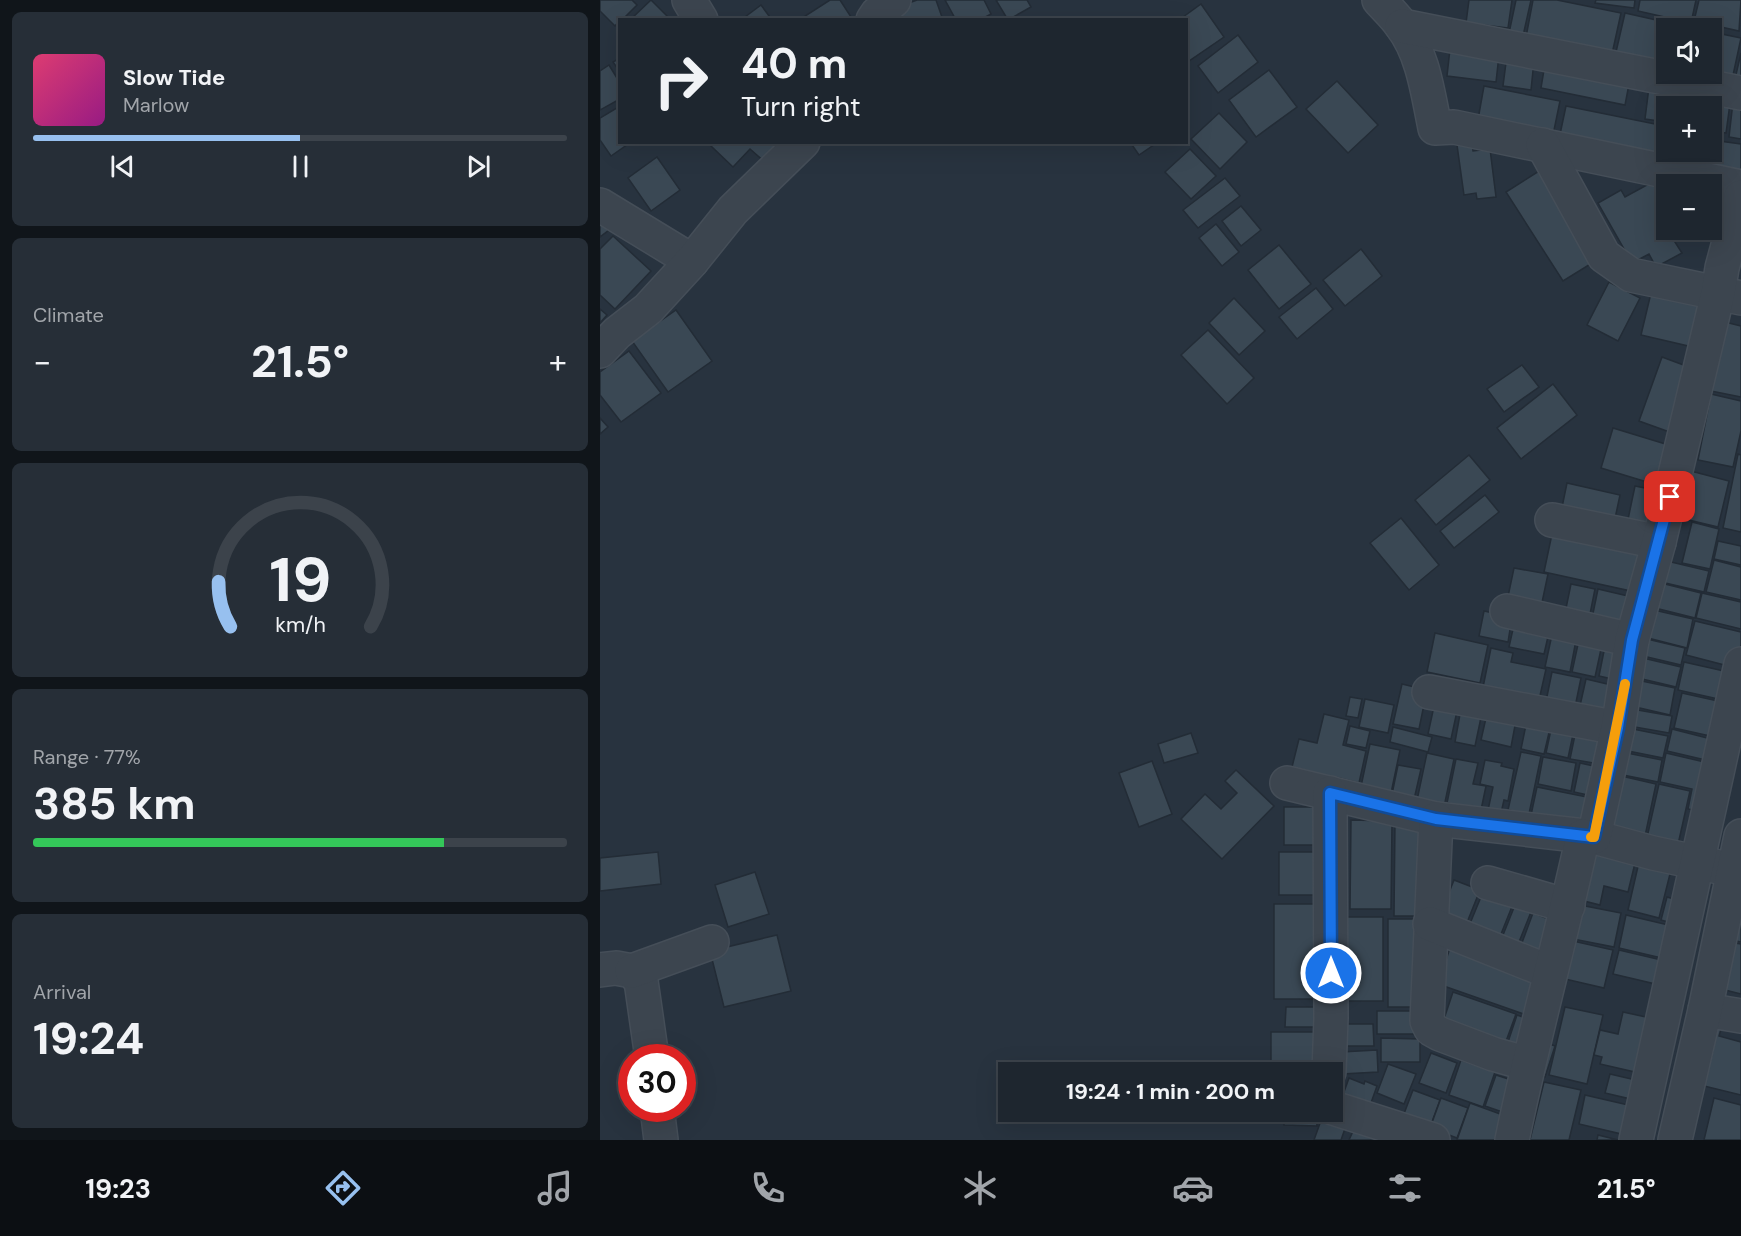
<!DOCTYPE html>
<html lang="en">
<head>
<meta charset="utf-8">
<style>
	body { margin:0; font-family:"DM Sans",sans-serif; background:#262e37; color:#f1f3f6; height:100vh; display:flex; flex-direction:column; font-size:22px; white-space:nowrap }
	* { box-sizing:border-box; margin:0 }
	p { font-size:20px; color:#a1a5aa }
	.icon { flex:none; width:33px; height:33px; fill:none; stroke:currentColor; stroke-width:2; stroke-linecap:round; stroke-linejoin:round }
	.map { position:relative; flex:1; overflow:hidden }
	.sheet { display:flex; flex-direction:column; gap:12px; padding:12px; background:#10151a; width:600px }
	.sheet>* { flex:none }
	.guide { position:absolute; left:18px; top:18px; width:570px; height:126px; border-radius:0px; box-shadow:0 6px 24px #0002,0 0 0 2px #3c434b; background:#1e262f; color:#f1f3f6; overflow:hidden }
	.controls { position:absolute; left:1056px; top:18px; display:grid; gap:12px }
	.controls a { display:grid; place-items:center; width:66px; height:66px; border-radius:0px; background:#1e262f; box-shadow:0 6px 24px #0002,0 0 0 2px #3c434b; font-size:30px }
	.speed { position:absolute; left:18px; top:1044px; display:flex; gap:12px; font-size:30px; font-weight:700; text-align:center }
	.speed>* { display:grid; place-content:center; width:78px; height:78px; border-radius:50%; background:#1e262f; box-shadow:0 6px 24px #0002,0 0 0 2px #3c434b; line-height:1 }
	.speed .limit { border:9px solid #d22; background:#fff; color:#111 }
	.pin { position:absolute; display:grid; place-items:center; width:51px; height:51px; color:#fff; margin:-26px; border-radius:12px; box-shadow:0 3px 9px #0006 }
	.me { position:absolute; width:66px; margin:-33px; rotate:0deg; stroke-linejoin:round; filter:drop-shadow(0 0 4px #0008) }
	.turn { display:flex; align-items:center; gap:21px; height:126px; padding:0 24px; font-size:27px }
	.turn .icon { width:78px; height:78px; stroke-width:2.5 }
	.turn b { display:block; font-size:42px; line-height:51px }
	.big { font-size:45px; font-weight:700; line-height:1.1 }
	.sheet .widget { flex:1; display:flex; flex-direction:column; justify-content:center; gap:9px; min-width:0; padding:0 21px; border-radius:9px; background:#262e37 }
	.sheet .dial { align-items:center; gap:0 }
	.dial svg { height:156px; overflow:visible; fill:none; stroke:#3c434b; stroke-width:7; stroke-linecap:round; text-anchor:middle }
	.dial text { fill:#f1f3f6; stroke:none }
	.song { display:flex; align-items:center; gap:18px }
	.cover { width:72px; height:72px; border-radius:9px; background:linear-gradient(135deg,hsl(340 70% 55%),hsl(310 70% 35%)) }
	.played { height:6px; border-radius:3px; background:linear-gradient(90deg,#97c0ef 50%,#3c434b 50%) }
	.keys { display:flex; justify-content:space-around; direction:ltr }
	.heat { display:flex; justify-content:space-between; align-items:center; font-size:33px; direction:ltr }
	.charge { height:9px; border-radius:4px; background:linear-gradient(90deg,#34c759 77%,#3c434b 0) }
	.trip { position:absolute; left:398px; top:1062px; width:345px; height:60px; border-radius:0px; background:#1e262f; box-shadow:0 6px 24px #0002,0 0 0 2px #3c434b; font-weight:700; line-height:60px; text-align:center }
	.tab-bar { display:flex; height:96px; justify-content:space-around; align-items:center; background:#0c0f13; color:#a1a5aa }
	.tab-bar .icon { width:42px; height:42px }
	.tab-bar .on { color:#97c0ef }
	.tab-bar b { font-size:27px; color:#f1f3f6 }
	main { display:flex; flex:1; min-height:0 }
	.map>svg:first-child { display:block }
	.building { fill:#3a4854; stroke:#232c36; stroke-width:1.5 }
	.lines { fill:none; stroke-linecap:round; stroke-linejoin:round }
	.minor-casing { stroke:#454e58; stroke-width:36 }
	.minor { stroke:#3c454f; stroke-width:33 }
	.route-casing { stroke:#114b97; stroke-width:15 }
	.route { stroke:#1a73e8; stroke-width:10 }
	.slow { stroke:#f59e0b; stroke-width:10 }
</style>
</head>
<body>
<main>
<section class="sheet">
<div class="widget">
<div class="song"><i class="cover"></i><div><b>Slow Tide</b><p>Marlow</p></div></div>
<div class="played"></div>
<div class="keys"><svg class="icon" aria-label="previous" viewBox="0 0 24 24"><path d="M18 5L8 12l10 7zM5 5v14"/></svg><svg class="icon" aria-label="pause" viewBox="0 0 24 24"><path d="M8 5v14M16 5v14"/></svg><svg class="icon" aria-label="next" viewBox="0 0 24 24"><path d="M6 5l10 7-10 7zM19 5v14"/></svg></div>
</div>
<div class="widget"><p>Climate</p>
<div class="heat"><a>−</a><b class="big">21.5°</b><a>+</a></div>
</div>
<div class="widget dial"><svg viewBox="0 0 100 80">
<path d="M14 69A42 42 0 1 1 86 69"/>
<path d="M14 69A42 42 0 0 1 8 46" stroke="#97c0ef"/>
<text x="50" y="56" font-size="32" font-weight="700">19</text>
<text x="50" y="72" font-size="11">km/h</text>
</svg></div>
<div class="widget"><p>Range · 77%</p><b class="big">385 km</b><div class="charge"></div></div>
<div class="widget"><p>Arrival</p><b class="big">19:24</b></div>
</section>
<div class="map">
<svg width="1141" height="1140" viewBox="0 0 1141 1140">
	<rect width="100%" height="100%" fill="#28333f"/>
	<g class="building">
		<path d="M0,0h32l5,5 -15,15h-2l-5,6 -15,-15z"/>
		<path d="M51,0l20,20h-41z"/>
		<path d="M230,0h10l13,20h-50l-1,-2z"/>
		<path d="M317,0h19l7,20h-50l-3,-10z"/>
		<path d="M345,0h39l7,14 -11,6h-24z"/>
		<path d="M396,0h31l4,7 -23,13z"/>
		<path d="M869,0h43l-4,28 -42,-5z"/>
		<path d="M916,0h15l-8,36 -14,-3z"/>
		<path d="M933,0h24l64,13 -9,41 -86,-17z"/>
		<path d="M996,0h39l-1,8 -39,-5z"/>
		<path d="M1040,0h56l-5,23 -53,-12z"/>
		<path d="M1099,0h42l-2,31 -45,-10z"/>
		<path d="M601,4l23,33 -38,26v-43h-7z"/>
		<path d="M161,5l11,15h-31z"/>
		<path d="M1025,13l67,15h-26v36l-50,-12z"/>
		<path d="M1112,32l29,6 -9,42 -20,-6z"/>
		<path d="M638,35l20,27 -40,31 -20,-27z"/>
		<path d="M851,40l49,6 -4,36 -49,-6z"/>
		<path d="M908,47l27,4 -4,39 -28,-4z"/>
		<path d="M1141,53v28l-6,-2z"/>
		<path d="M20,58v14l-7,-10z"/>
		<path d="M946,58l85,16 -6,31 -84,-17z"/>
		<path d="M9,65l11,18v16l-20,11v-39z"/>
		<path d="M669,70l28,37 -41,30 -27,-37z"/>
		<path d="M1050,79l25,4 -3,23h-6v16l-21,-3z"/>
		<path d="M737,81l41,44 -30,28 -42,-44z"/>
		<path d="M1080,85l18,3 -2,18h-19z"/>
		<path d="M884,86l76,15 -8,39 -75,-15z"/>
		<path d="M1102,92l29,4 -5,37 -14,-2v-25h-12z"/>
		<path d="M1133,102l8,1v36l-12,-2z"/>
		<path d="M20,106v36h11l-20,14 -11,-16v-22z"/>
		<path d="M966,106l99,20 -6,33 -100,-20z"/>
		<path d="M619,113l28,29 -27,27 -29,-30z"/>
		<path d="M1112,140l29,4v32l-76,-16 1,-10v2h46z"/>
		<path d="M115,142h63l4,4 -16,17 -16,-14 -17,18 -22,-21z"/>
		<path d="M530,142h28l-19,13z"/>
		<path d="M872,143l1,8 17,-2 6,48 -19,2 -1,-6 -12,2 -7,-50z"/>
		<path d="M590,149l26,27 -25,23 -26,-27z"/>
		<path d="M57,157l23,33 -29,21 -23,-33z"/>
		<path d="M939,171l58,89 -34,21 -57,-89z"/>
		<path d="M625,178l15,18 -42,32 -15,-18z"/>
		<path d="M1056,180l10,19v31h18l1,2 -12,7 9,14 -26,14 -7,-13 -17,9 -34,-60 23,-13 4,7z"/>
		<path d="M1112,188l17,3 -7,44 -30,-5h20z"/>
		<path d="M641,206l20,24 -20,16 -19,-25z"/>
		<path d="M0,218l9,12 -9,7z"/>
		<path d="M616,224l23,28 -17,14 -23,-28z"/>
		<path d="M13,236l38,35 -36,38 -15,-14v-46z"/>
		<path d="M679,245l32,39 -32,25 -31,-39z"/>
		<path d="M761,249l21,27 -37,30 -22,-26z"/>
		<path d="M1009,282l31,16 -22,43 -31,-16z"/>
		<path d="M716,288l17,21 -36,30 -18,-22z"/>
		<path d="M1051,293l55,12 -9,43 -56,-13z"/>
		<path d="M634,298l31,33 -26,24 -30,-32z"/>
		<path d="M0,309l7,6 -7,8z"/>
		<path d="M76,310l36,51 -44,31 -36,-51z"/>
		<path d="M1125,322l16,4v71l-30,-6z"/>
		<path d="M608,330l46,48 -27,26 -46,-49z"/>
		<path d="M29,351l32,42 -40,29 -21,-27v-23z"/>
		<path d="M1062,357l35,13 -22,64 -36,-13z"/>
		<path d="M922,365l17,22 -35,25 -17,-23z"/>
		<path d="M953,384l24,31 -56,44 -24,-31z"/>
		<path d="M1111,394l30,7v30l-8,36 -35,-7z"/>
		<path d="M0,418l8,9 -8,7z"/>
		<path d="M1013,428l59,18 -12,40 -59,-18z"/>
		<path d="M1138,454l3,1v77l-18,-4z"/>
		<path d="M869,455l21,25 -54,45 -21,-25z"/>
		<path d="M1087,470l42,11 -11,46 -42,-10z"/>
		<path d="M967,483l53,12 -7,33 -53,-11z"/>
		<path d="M1035,486l25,5 -9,43 -25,-5z"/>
		<path d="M885,495l14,17 -45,36 -14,-17z"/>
		<path d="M801,518l38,47 -30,25 -39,-47z"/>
		<path d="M1092,522l27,7 -9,40 -28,-6z"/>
		<path d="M952,534l87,18 -8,39 -87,-19z"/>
		<path d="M1118,541l23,5v19l-27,-6z"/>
		<path d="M1114,560l27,7v33l-35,-8z"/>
		<path d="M1067,561l42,10 -5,21 -43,-10z"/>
		<path d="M914,568l34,6 -8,38 -34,-6z"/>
		<path d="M1061,583l40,10 -6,25 -40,-10z"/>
		<path d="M971,584l24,5 -7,35 -23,-11z"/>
		<path d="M998,589l30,7 -7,33 -30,-6z"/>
		<path d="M1102,593l39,9v27l-45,-11z"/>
		<path d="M1054,610l39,9 -6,29 -39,-10z"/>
		<path d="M884,611l28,6 -4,25 -29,-6z"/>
		<path d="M915,620l35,8 -6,26 -35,-7z"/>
		<path d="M1095,621l46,11v13l-5,23 -50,-13z"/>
		<path d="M953,630l24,5 -7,37 -25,-5z"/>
		<path d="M835,633l53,12 -8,38 -53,-11z"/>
		<path d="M980,635l23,5 -8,37 -23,-5z"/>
		<path d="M1047,639l38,9 -4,17 -38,-9z"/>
		<path d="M1006,641l23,5 -8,35 -22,-5z"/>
		<path d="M891,648l22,5 -2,9 35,7 -9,40 -56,-12z"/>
		<path d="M1043,658l38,9 -5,20 -38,-9z"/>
		<path d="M1084,662l49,11 -6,28 -49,-11z"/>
		<path d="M952,672l29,6 -8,39 -29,-6z"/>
		<path d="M986,679l34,8 -9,39 -34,-7z"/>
		<path d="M1037,680l38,8 -5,27 -39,-9z"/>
		<path d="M802,684l25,6 -8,39 -26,-5z"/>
		<path d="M1082,693l45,10 -8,35 -45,-10z"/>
		<path d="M750,697l12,2 -4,19 -12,-2z"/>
		<path d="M836,697l23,5 -8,37 -23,-5z"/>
		<path d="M765,699l29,6 -6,28 -29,-6z"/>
		<path d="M862,703l21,5 -8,38 -20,-4z"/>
		<path d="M888,709l29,6 -6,32 -30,-7z"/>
		<path d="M1032,709l40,7 -3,17 -40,-7z"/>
		<path d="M724,714l25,6 -6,25 23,6 -7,32 -28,-7 -2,8 -21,-13 -16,-4 7,-28 18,4z"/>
		<path d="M928,715l24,5 -8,34 -23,-5z"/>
		<path d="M953,720l22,5 -7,33 -22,-5z"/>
		<path d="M977,725l34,7 -6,33 -35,-6z"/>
		<path d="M750,726l20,5 -4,17 -20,-4z"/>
		<path d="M793,727l39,10 -4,15 -38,-10z"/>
		<path d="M1028,728l40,8 -5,22 -40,-8z"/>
		<path d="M1072,729l47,12 -5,21 -47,-11z"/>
		<path d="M591,733l7,20 -34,10 -6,-19z"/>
		<path d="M770,744l30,6 -10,48 -30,-7z"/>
		<path d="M921,752l20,4 -12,58 -21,-4z"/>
		<path d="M1022,752l40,8 -4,22 -40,-8z"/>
		<path d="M827,753l27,6 -10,48 -28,-2z"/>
		<path d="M1066,753l47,11 -10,48 -15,-3 4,-20 -32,-7z"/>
		<path d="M943,757l33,6 -5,28 -33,-7z"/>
		<path d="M856,759l22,4 -5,21 13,2 -5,24 -34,-7z"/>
		<path d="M885,760l17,3 -1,3 13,3 -6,32 -4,-1 -3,13 -13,-3 5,-23 -13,-3z"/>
		<path d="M552,761l20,53 -33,13 -20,-54z"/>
		<path d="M980,763l23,5 -6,29 -23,-5z"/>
		<path d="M798,765l23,4 -8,35 -22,-5z"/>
		<path d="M636,770l38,36 -52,53 -41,-40 24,-25 16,15 16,-16 -12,-12z"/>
		<path d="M1017,775l39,9 -12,57 -39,-8z"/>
		<path d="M1059,784l31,7 -13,58 -31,-7z"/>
		<path d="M937,787l55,11 -6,28 -55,-11z"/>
		<path d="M684,807h30l1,38h-31z"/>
		<path d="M751,820l41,1 -1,88h-41z"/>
		<path d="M795,821h33v95h-34z"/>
		<path d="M992,849l44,10 -8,33 -24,-6 -4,19 -20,-5z"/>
		<path d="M58,852l3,32 -61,7v-33z"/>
		<rect x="679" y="852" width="43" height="43"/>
		<path d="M1039,862l32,8 -12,48 -31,-8z"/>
		<path d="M155,872l14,42 -41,13 -13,-42z"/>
		<path d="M854,880l26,10 -14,35 -26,-10z"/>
		<path d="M883,892l30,12 -14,35 -30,-13z"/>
		<path d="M1067,897l17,5 -6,23 -17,-5z"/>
		<rect x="674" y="904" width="50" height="95"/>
		<path d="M915,905l16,7 -14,35 -16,-7z"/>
		<path d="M980,905l41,8 -7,34 -41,-8z"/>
		<path d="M933,913l26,10 -14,35 -25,-10z"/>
		<path d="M1026,915l51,12 -7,33 -51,-12z"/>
		<path d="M1141,915v27l-5,-1z"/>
		<rect x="740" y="917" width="43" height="84"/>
		<path d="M788,919h36l-1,88h-35z"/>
		<path d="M177,935l14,56 -67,16 -14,-56z"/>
		<path d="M973,941l40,9 -9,38 -39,-9z"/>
		<path d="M852,942l95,33 -15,42 -94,-33z"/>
		<path d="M1135,943l6,1v50l-16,-4z"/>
		<path d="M1019,950l51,12 -6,24 -51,-12z"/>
		<path d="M853,992l63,22 -11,30 -62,-22z"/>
		<path d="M686,1007h37v20h-38z"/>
		<path d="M965,1007l38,8 -16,69 -38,-9z"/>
		<rect x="777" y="1011" width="43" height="23"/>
		<path d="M1023,1012l32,7 -7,56 -48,-11 2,-7 -8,-2 6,-25 18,4z"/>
		<path d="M917,1015l20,7 -10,30 -20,-7z"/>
		<path d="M734,1024h39l1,22h-40z"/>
		<path d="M1113,1027l8,2 -2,7 22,6v53l-37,-9 9,-36 -6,-1z"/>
		<path d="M671,1032h52l2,40h-54z"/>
		<path d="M781,1038l39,1v23h-39z"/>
		<path d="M938,1040l17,6 -10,31 -17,-5z"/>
		<path d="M777,1050l1,22 -36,2 -1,-22z"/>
		<path d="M831,1053l26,10 -11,30 -27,-10z"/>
		<path d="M861,1060l34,12 -12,35 -34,-12z"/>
		<path d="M788,1064l28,10 -12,30 -27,-11z"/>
		<path d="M1010,1074l30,7 -5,19 -30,-7z"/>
		<path d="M896,1075l25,8 -10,32 -26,-9z"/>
		<path d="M749,1078l15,6 1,-3 12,5 -10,28 -27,-11z"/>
		<path d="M944,1082l37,8 -12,50h-39z"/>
		<path d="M813,1090l27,10 -11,30 -27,-11z"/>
		<path d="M985,1095l52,12 -7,29 -51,-12z"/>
		<path d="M841,1098l27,10 -11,30 -27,-10z"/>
		<path d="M1114,1098l27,7v35h-37z"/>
		<path d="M870,1103l44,16 -8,21h-49z"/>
		<path d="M684,1112h32l1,14 -33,-1z"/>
		<path d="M724,1112l24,8 -7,20h-27z"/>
		<path d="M759,1118l49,22h-59z"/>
		<path d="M998,1135l20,5h-21z"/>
	</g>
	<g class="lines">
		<defs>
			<g id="minor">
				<path d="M89,0l12,20"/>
				<path d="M779,0c7,8 16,16 22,25 22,28 27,69 34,103l19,-1 287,60"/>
				<path d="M273,20l4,-6 17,-14"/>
				<path d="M802,26l339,67"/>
				<path d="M943,145l61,111 27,19 110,23"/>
				<path d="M0,205l92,56"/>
				<path d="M0,351l17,-18 31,-24 44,-48 41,-51 70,-68"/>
				<path d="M952,520l107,22"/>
				<path d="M907,611l125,29"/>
				<path d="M829,692l189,36"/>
				<path d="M687,783l149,36 158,18 59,16 80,17"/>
				<path d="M836,819l-9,202 4,8 9,5 53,20 35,10"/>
				<path d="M994,837l24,-109 14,-88 27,-98 59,-249 4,-25 19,-71"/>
				<path d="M888,883l80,23"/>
				<path d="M830,924l120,48"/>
				<path d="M0,970l16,-2 16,3 9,10 11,77"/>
				<path d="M32,971l80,-29"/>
				<path d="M1105,1010l36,6"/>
				<path d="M729,1072l2,-54 -1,-225"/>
				<path d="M732,1106l1,2 100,32"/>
				<path d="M57,1108l4,32"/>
				<path d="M912,1140c21,-102 49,-202 71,-304"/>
				<path d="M1036,1140l105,-476"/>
				<path d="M1075,1140l30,-130 36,-174"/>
			</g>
		</defs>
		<use href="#minor" class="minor-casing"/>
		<use href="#minor" class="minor"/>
	</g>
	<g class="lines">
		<defs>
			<path id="route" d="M731,973l-1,-180 106,26 158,18 24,-109 14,-88 38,-143"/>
		</defs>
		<use href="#route" class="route-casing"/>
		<use href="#route" class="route"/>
		<path class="slow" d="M991,837h3l31,-153"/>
	</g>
</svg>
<div class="controls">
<a><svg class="icon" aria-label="sound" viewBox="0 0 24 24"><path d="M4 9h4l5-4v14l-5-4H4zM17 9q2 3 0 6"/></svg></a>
<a>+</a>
<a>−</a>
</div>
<div class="speed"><div class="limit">30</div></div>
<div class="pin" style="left:1070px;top:497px;background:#d93025"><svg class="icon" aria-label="arrive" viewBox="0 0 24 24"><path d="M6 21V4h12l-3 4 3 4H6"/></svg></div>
<svg class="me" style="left:731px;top:973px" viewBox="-20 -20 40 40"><circle r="17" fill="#1a73e8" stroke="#fff" stroke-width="3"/><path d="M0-11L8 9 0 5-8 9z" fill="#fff"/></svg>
<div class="trip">19:24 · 1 min · 200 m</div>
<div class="guide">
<div class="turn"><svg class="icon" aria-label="right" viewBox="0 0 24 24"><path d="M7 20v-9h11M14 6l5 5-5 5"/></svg><div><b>40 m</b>Turn right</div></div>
</div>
</div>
</main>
<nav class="tab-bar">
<b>19:23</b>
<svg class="icon on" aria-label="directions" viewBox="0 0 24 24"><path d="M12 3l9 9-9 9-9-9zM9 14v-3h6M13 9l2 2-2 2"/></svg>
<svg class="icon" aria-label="music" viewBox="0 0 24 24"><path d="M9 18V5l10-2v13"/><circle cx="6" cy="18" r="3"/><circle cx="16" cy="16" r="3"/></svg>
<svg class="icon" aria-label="phone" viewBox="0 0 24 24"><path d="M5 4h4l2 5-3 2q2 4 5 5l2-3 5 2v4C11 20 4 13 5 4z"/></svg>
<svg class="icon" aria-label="climate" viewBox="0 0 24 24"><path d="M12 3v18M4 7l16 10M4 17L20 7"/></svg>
<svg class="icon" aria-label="car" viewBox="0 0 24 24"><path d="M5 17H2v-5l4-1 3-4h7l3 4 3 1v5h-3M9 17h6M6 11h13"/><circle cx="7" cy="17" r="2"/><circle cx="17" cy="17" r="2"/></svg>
<svg class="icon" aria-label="filters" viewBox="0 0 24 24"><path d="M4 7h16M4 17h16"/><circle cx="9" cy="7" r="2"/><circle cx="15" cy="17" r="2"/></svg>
<b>21.5°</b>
</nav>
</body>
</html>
